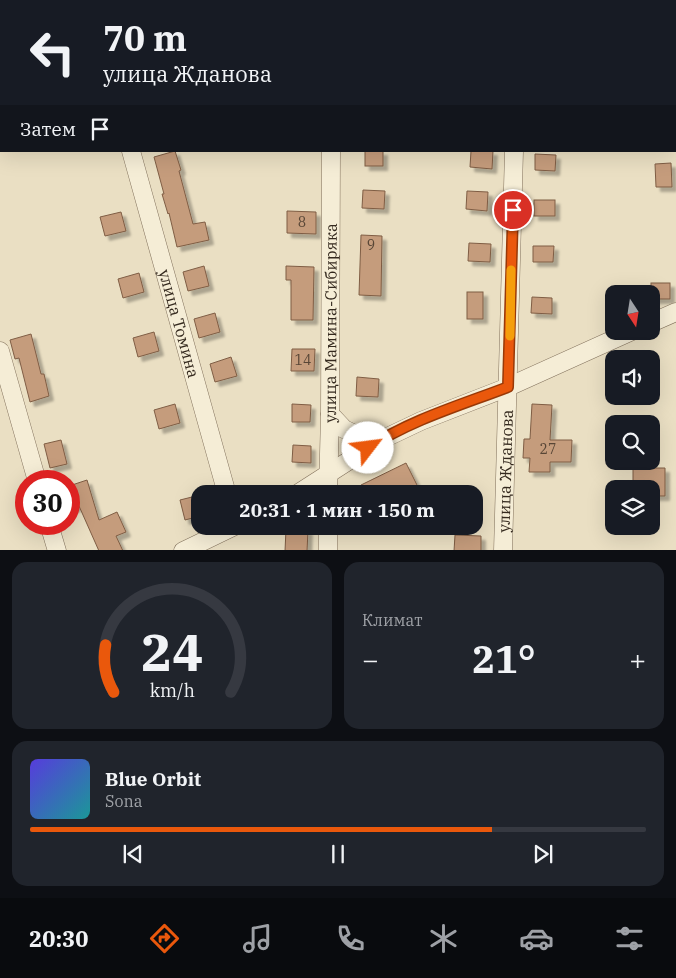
<!DOCTYPE html>
<html lang="ru">
<head>
<meta charset="utf-8">
<style>
	body { margin:0; font-family:"IBM Plex Serif",serif; background:#20242c; color:#f1f3f6; height:100vh; display:flex; flex-direction:column; font-size:19px; white-space:nowrap }
	* { box-sizing:border-box; margin:0 }
	p { font-size:16px; color:#9ea1a6 }
	.icon { flex:none; width:28px; height:28px; fill:none; stroke:currentColor; stroke-width:2; stroke-linecap:round; stroke-linejoin:round }
	.map { position:relative; height:550px; overflow:hidden }
	.details { display:flex; flex-direction:column; gap:12px; padding:12px; background:#0d0f14; flex:1 }
	.details>* { flex:none }
	.guide { position:absolute; left:0px; top:0px; width:676px; height:152px; box-shadow:0 5px 20px #0002; background:#171b24; color:#f1f3f6; overflow:hidden }
	.needle { width:32px; rotate:168deg }
	.tools { position:absolute; left:605px; top:285px; display:grid; gap:10px }
	.tools a { display:grid; place-items:center; width:55px; height:55px; border-radius:10px; background:#171b24; box-shadow:0 5px 20px #0002; font-size:25px }
	.speed { position:absolute; left:15px; top:470px; display:flex; gap:10px; font-size:25px; font-weight:700; text-align:center }
	.speed>* { display:grid; place-content:center; width:65px; height:65px; border-radius:50%; background:#171b24; box-shadow:0 5px 20px #0002; line-height:1 }
	.speed .limit { border:8px solid #d22; background:#fff; color:#111 }
	.pin { position:absolute; display:grid; place-items:center; width:42px; height:42px; color:#fff; margin:-21px; border:2px solid #fff; border-radius:50%; box-shadow:0 1px 5px #0007 }
	.me { position:absolute; width:55px; margin:-28px; rotate:60deg; stroke-linejoin:round; filter:drop-shadow(0 0 4px #0008) }
	.turn { display:flex; align-items:center; gap:18px; height:105px; padding:0 20px; font-size:22px }
	.turn .icon { width:65px; height:65px; stroke-width:2.5 }
	.turn b { display:block; font-size:35px; line-height:42px }
	.then { display:flex; align-items:center; height:48px; padding:0 20px; background:#0003; gap:10px; font-size:19px }
	.big { font-size:38px; font-weight:700; line-height:1.1 }
	.details .tile { flex:1; display:flex; flex-direction:column; justify-content:center; gap:8px; min-width:0; padding:0 18px; border-radius:15px; background:#20242c }
	.details .dial { align-items:center; gap:0 }
	.dial svg { height:130px; overflow:visible; fill:none; stroke:#363941; stroke-width:7; stroke-linecap:round; text-anchor:middle }
	.dial text { fill:#f1f3f6; stroke:none }
	.song { display:flex; align-items:center; gap:15px }
	.cover { width:60px; height:60px; border-radius:8px; background:linear-gradient(135deg,hsl(250 70% 55%),hsl(180 70% 35%)) }
	.played { height:5px; border-radius:2px; background:linear-gradient(90deg,#ea580c 75%,#363941 75%) }
	.keys { display:flex; justify-content:space-around; direction:ltr }
	.heat { display:flex; justify-content:space-between; align-items:center; font-size:28px; direction:ltr }
	.details .tiles { flex:1; display:grid; gap:12px; grid-template-columns:1fr 1fr }
	.tile:last-child { grid-column:span 2 }
	.trip { position:absolute; left:191px; top:485px; width:292px; height:50px; border-radius:15px; background:#171b24; box-shadow:0 5px 20px #0002; font-weight:700; line-height:50px; text-align:center }
	.tab-bar { display:flex; height:80px; justify-content:space-around; align-items:center; background:#090b0e; color:#9ea1a6 }
	.tab-bar .icon { width:35px; height:35px }
	.tab-bar .current { color:#ea580c }
	.tab-bar b { font-size:22px; color:#f1f3f6 }
	.map>svg:first-child { display:block }
	.building { fill:#c59c7c; stroke:#7f5d44; filter:url(#shadow) }
	.lines { fill:none; stroke-linecap:round; stroke-linejoin:round }
	.minor-casing { stroke:#82715c; stroke-width:19 }
	.minor { stroke:#f5edd6; stroke-width:18 }
	.route-casing { stroke:#983908; stroke-width:12 }
	.route { stroke:#ea580c; stroke-width:9 }
	.slow { stroke:#f59e0b; stroke-width:9 }
	.labels { text-anchor:middle; stroke-width:5; stroke-linejoin:round; paint-order:stroke }
	.number-label { font-size:14px; fill:#584636 }
	.street-label { font-size:16px; fill:#34291e; stroke:#f2e9d2 }
</style>
</head>
<body>
<div class="map">
<svg width="676" height="551" viewBox="0 0 676 551">
	<defs>
		<filter id="shadow"><feDropShadow dx="4.5" dy="4.5" stdDeviation="1" flood-color="#0004"/></filter>
	</defs>
	<rect width="100%" height="100%" fill="#eadfc3"/>
	<g class="building">
		<path d="M175,151l6,19 -2,1 14,53 12,-2 4,18 -32,7 -8,-34 -1,1 -6,-20h2l-10,-37z"/>
		<rect x="365" y="151" width="18" height="15"/>
		<path d="M471,151h22l-1,18 -22,-2z"/>
		<path d="M535,154l21,1 -1,16 -20,-1z"/>
		<path d="M671,163l1,24h-16l-1,-23z"/>
		<path d="M363,190l22,1 -1,18 -22,-1z"/>
		<path d="M467,191l21,1 -1,19 -21,-2z"/>
		<rect x="534" y="200" width="21" height="16"/>
		<path d="M287,211l29,1v22l-29,-1z"/>
		<path d="M121,212l5,19 -21,5 -5,-19z"/>
		<path d="M361,235l21,1 -1,60 -22,-1z"/>
		<path d="M469,243l22,1 -1,18 -22,-1z"/>
		<path d="M533,246h21l-1,16h-20z"/>
		<path d="M204,266l5,20 -21,5 -5,-19z"/>
		<path d="M286,266l28,1 -1,53h-22v-40h-5z"/>
		<path d="M139,273l5,19 -21,6 -5,-19z"/>
		<rect x="651" y="283" width="19" height="16"/>
		<rect x="467" y="292" width="16" height="27"/>
		<path d="M532,297l20,1v16l-21,-1z"/>
		<path d="M215,313l5,19 -21,6 -5,-19z"/>
		<path d="M154,332l5,19 -21,6 -5,-19z"/>
		<path d="M31,334l10,40h3l5,22 -19,6 -11,-44 -4,1 -5,-19z"/>
		<path d="M292,349h23l-1,22h-23z"/>
		<path d="M231,357l6,19 -22,6 -5,-18z"/>
		<path d="M357,377l22,2 -1,18 -22,-1z"/>
		<path d="M175,404l5,19 -21,6 -5,-19z"/>
		<path d="M292,404l19,1 -1,17h-18z"/>
		<path d="M532,404l20,1 -2,35h22l-1,22h-21v10h-21l1,-14h-7l1,-19h6z"/>
		<path d="M61,440l6,24 -17,4 -6,-24z"/>
		<path d="M293,445l18,1v17l-19,-1z"/>
		<path d="M406,463l12,24 -13,7h-39l-5,-9z"/>
		<path d="M633,468h32v28h-14v-7h-18z"/>
		<path d="M87,480l12,40 18,-8 9,20 -10,4 7,15h-24l-20,-45 -10,3v-23z"/>
		<path d="M200,495v21l-15,4 -5,-20z"/>
		<path d="M286,529l22,1 -1,21h-22z"/>
		<path d="M455,535l26,1v15h-27z"/>
	</g>
	<g class="lines">
		<defs>
			<g id="minor">
				<path d="M70,0l1,1"/>
				<path d="M284,0v1"/>
				<path d="M519,1v-1"/>
				<path id="s1" d="M131,151l96,343"/>
				<path d="M651,323l25,-11"/>
				<path d="M0,351l37,130"/>
				<path d="M330,414l14,15 17,8 20,3"/>
				<path d="M297,494l84,-54 40,-19 87,-34 124,-56"/>
				<path id="s2" d="M328,494l2,-80 1,-263"/>
				<path d="M49,524l8,27"/>
				<path d="M183,551l52,-25"/>
				<path d="M328,551v-25"/>
				<path id="s3" d="M503,551l11,-400"/>
			</g>
		</defs>
		<use href="#minor" class="minor-casing"/>
		<use href="#minor" class="minor"/>
	</g>
	<g class="lines">
		<defs>
			<path id="route" d="M368,448c42,-28 93,-43 140,-61l5,-177"/>
		</defs>
		<use href="#route" class="route-casing"/>
		<use href="#route" class="route"/>
		<path class="slow" d="M510,336l1,-66"/>
	</g>
	<g class="labels">
		<g class="number-label">
			<text x="302" y="227">8</text>
			<text x="371" y="250">9</text>
			<text x="303" y="365">14</text>
			<text x="548" y="454">27</text>
		</g>
		<g class="street-label">
			<text dy="6" stroke="none"><textPath href="#s1" startOffset="179">улица Томина</textPath></text>
			<text dy="6" stroke="none"><textPath href="#s2" startOffset="171">улица Мамина-Сибиряка</textPath></text>
			<text dy="6" stroke="none"><textPath href="#s3" startOffset="80">улица Жданова</textPath></text>
		</g>
	</g>
</svg>
<div class="tools">
<a><svg class="needle" viewBox="-14 -14 28 28"><path d="M0-13l5 13h-10z" fill="#e53935"/><path d="M0 13l5-13h-10z" fill="#9ea1a6"/></svg></a>
<a><svg class="icon" aria-label="sound" viewBox="0 0 24 24"><path d="M4 9h4l5-4v14l-5-4H4zM17 9q2 3 0 6"/></svg></a>
<a><svg class="icon" aria-label="search" viewBox="0 0 24 24"><circle cx="10" cy="10" r="6"/><path d="M15 15l6 6"/></svg></a>
<a><svg class="icon" aria-label="layers" viewBox="0 0 24 24"><path d="M12 4l9 5-9 5-9-5zM3 14l9 5 9-5"/></svg></a>
</div>
<div class="speed"><div class="limit">30</div></div>
<div class="pin" style="left:513px;top:210px;background:#d93025"><svg class="icon" aria-label="arrive" viewBox="0 0 24 24"><path d="M6 21V4h12l-3 4 3 4H6"/></svg></div>
<svg class="me" style="left:368px;top:448px" viewBox="-20 -20 40 40"><circle r="19" fill="#fff"/><path d="M0-13L10 11 0 6-10 11z" fill="#ea580c"/></svg>
<div class="trip">20:31 · 1 мин · 150 m</div>
<div class="guide">
<div class="turn"><svg class="icon" aria-label="left" viewBox="0 0 24 24"><path d="M17 20v-9H6M10 6l-5 5 5 5"/></svg><div><b>70 m</b>улица Жданова</div></div>
<div class="then">Затем<svg class="icon" aria-label="arrive" viewBox="0 0 24 24"><path d="M6 21V4h12l-3 4 3 4H6"/></svg></div>
</div>
</div>
<section class="details">
<div class="tiles">
<div class="tile dial"><svg viewBox="0 0 100 80">
<path d="M14 69A42 42 0 1 1 86 69"/>
<path d="M14 69A42 42 0 0 1 9 40" stroke="#ea580c"/>
<text x="50" y="56" font-size="32" font-weight="700">24</text>
<text x="50" y="72" font-size="11">km/h</text>
</svg></div>
<div class="tile"><p>Климат</p>
<div class="heat"><a>−</a><b class="big">21°</b><a>+</a></div>
</div>
<div class="tile">
<div class="song"><i class="cover"></i><div><b>Blue Orbit</b><p>Sona</p></div></div>
<div class="played"></div>
<div class="keys"><svg class="icon" aria-label="previous" viewBox="0 0 24 24"><path d="M18 5L8 12l10 7zM5 5v14"/></svg><svg class="icon" aria-label="pause" viewBox="0 0 24 24"><path d="M8 5v14M16 5v14"/></svg><svg class="icon" aria-label="next" viewBox="0 0 24 24"><path d="M6 5l10 7-10 7zM19 5v14"/></svg></div>
</div>
</div>
</section>
<nav class="tab-bar">
<b>20:30</b>
<svg class="icon current" aria-label="directions" viewBox="0 0 24 24"><path d="M12 3l9 9-9 9-9-9zM9 14v-3h6M13 9l2 2-2 2"/></svg>
<svg class="icon" aria-label="music" viewBox="0 0 24 24"><path d="M9 18V5l10-2v13"/><circle cx="6" cy="18" r="3"/><circle cx="16" cy="16" r="3"/></svg>
<svg class="icon" aria-label="phone" viewBox="0 0 24 24"><path d="M5 4h4l2 5-3 2q2 4 5 5l2-3 5 2v4C11 20 4 13 5 4z"/></svg>
<svg class="icon" aria-label="climate" viewBox="0 0 24 24"><path d="M12 3v18M4 7l16 10M4 17L20 7"/></svg>
<svg class="icon" aria-label="car" viewBox="0 0 24 24"><path d="M5 17H2v-5l4-1 3-4h7l3 4 3 1v5h-3M9 17h6M6 11h13"/><circle cx="7" cy="17" r="2"/><circle cx="17" cy="17" r="2"/></svg>
<svg class="icon" aria-label="filters" viewBox="0 0 24 24"><path d="M4 7h16M4 17h16"/><circle cx="9" cy="7" r="2"/><circle cx="15" cy="17" r="2"/></svg>
</nav>
</body>
</html>
